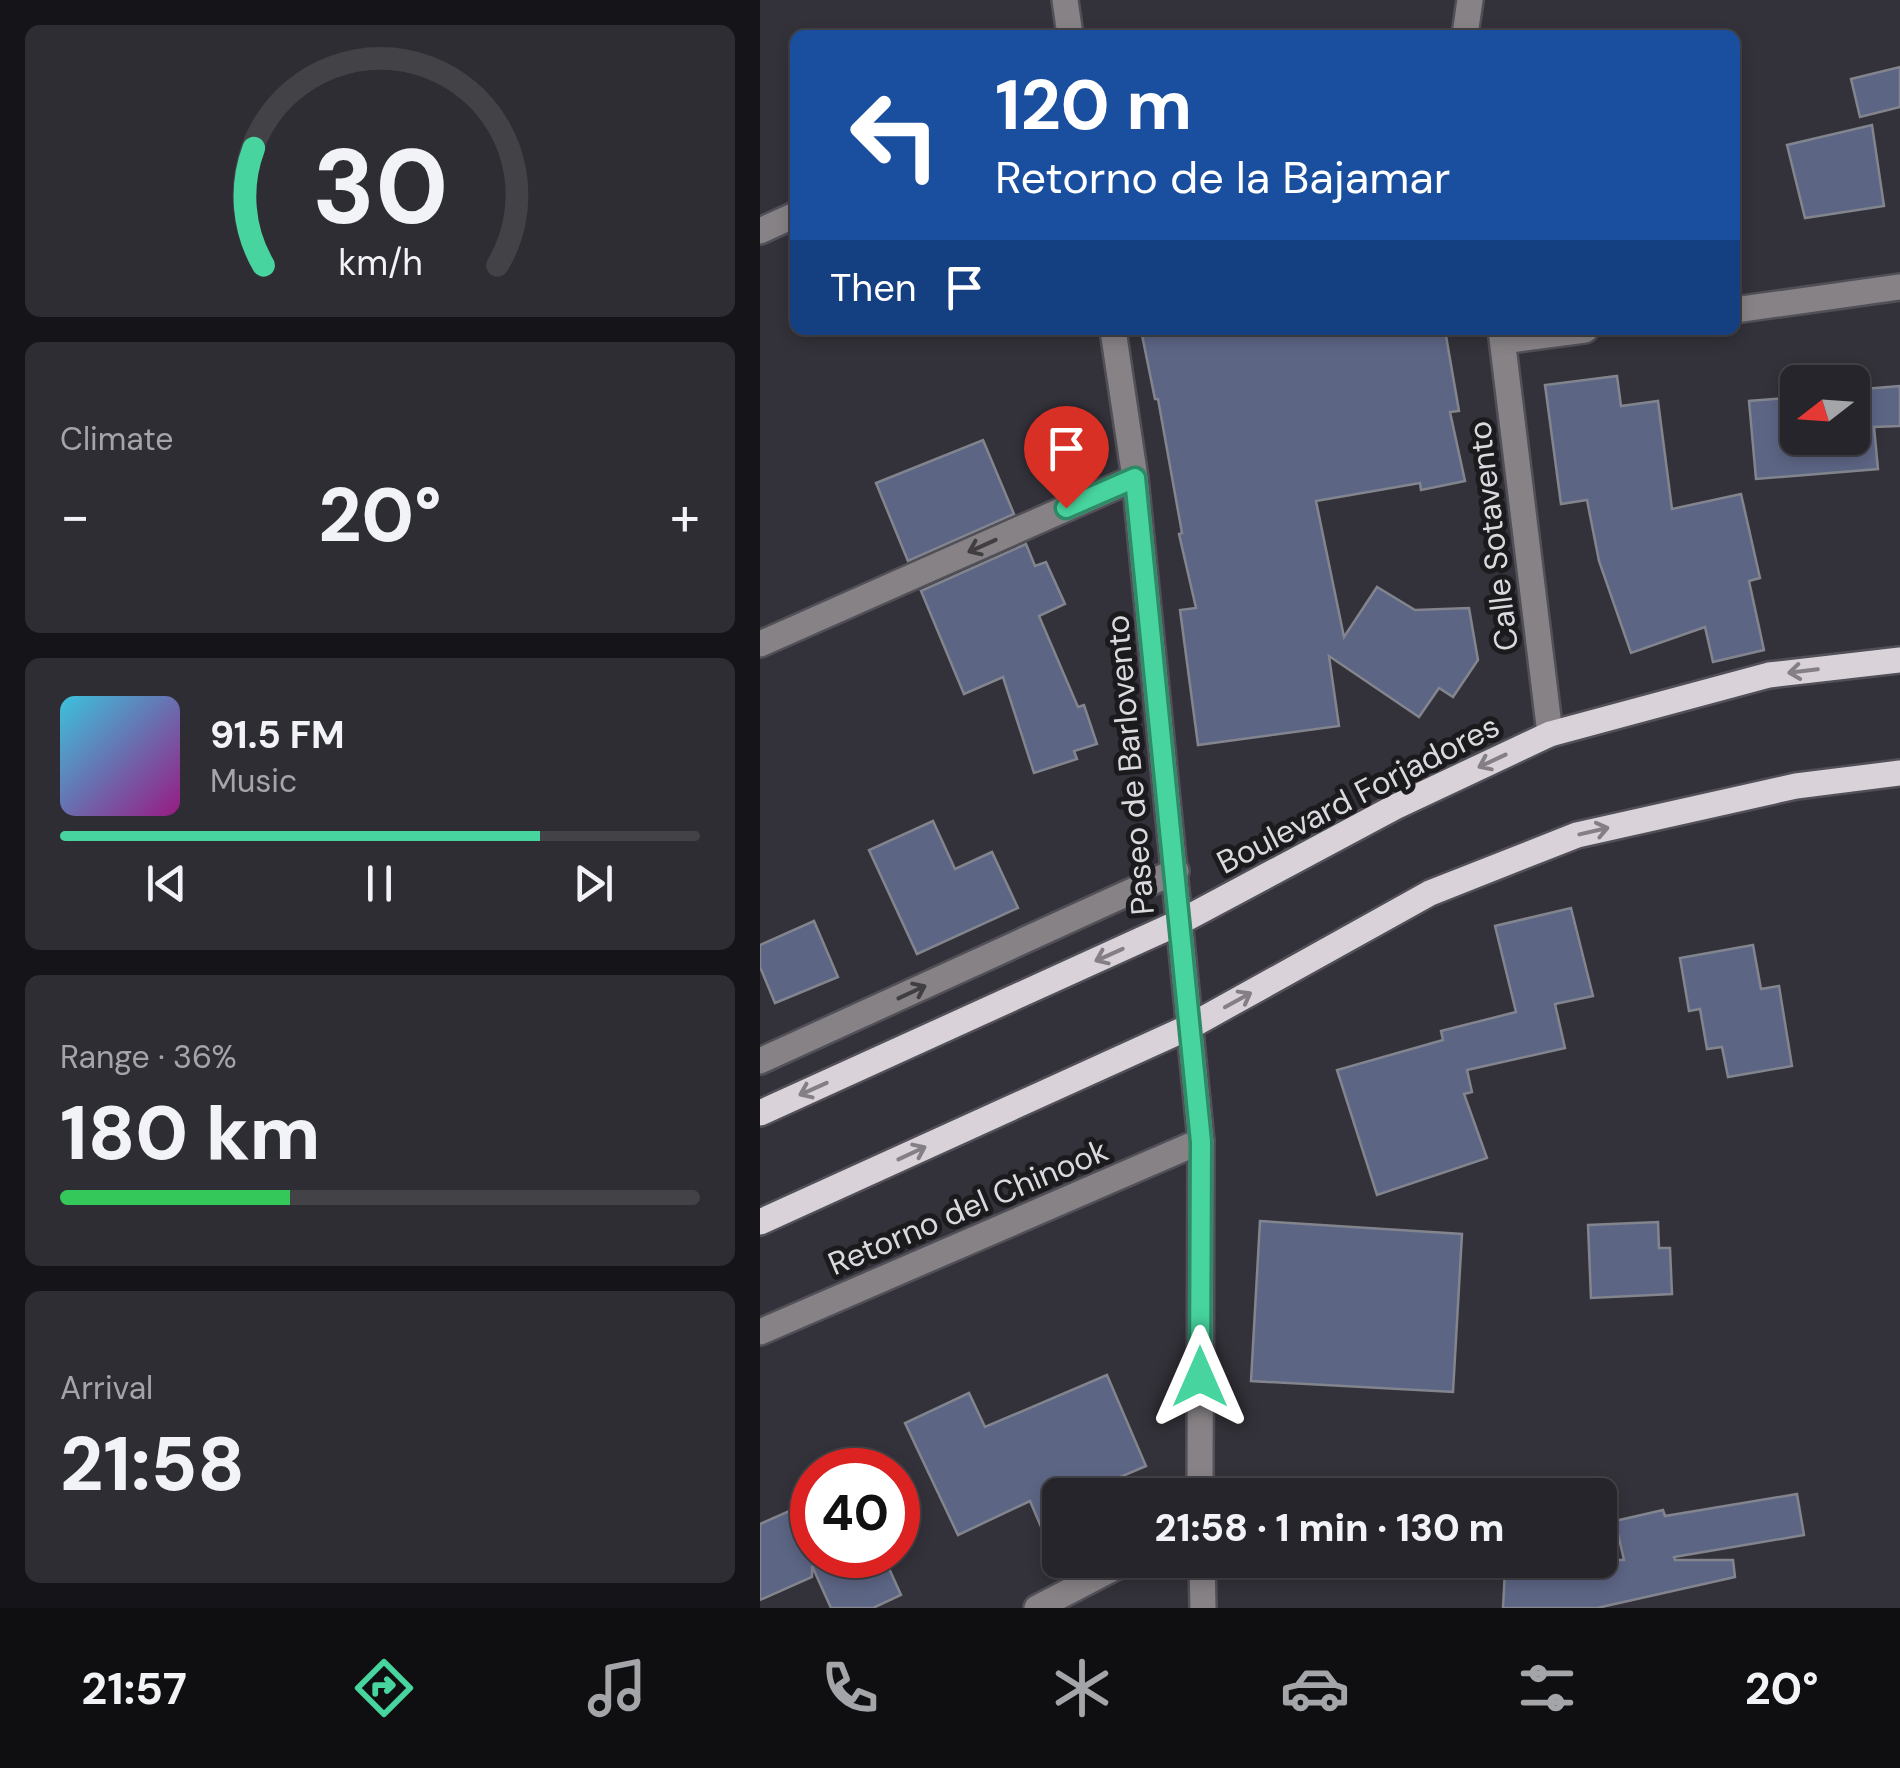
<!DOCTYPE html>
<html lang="en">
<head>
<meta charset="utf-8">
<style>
	body { margin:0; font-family:"DM Sans",sans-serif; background:#2e2d33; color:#f1f3f6; height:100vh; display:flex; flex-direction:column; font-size:38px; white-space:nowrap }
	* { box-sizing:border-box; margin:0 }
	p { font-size:32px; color:#a4a5a9 }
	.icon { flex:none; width:55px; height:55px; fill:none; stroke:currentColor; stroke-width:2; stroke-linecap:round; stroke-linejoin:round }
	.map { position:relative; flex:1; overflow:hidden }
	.drawer { display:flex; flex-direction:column; gap:25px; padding:25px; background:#151418; width:760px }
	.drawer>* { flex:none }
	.hud { position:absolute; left:30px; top:30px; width:950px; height:305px; border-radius:15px; box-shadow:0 5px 15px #0003,0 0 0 2px #424247; background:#1a4fa0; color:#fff; overflow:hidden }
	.needle { width:65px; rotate:253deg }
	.buttons { position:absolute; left:1020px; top:365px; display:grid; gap:20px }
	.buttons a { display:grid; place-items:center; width:90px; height:90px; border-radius:15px; background:#26252b; box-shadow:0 5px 15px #0003,0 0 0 2px #424247; font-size:50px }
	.speed { position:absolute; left:30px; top:1448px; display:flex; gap:20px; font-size:50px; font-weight:700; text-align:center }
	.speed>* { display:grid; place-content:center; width:130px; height:130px; border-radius:50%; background:#26252b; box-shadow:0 5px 15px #0003,0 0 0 2px #424247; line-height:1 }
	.speed .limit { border:15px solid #d22; background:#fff; color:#111 }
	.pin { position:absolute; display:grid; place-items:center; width:85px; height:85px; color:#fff; margin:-102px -42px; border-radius:50% 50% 50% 0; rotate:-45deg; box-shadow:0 0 10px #0007 }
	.pin .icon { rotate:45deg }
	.me { position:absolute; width:110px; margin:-55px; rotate:0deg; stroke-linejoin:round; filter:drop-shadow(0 0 8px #0008) }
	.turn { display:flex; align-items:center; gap:35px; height:210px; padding:0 40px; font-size:45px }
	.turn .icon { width:130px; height:130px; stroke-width:2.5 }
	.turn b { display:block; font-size:70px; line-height:85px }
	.then { display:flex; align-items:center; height:95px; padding:0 40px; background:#0003; gap:20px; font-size:38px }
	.big { font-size:75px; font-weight:800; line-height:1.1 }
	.drawer .card { flex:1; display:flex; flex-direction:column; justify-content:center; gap:15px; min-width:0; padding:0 35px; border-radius:15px; background:#2e2d33 }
	.drawer .dial { align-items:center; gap:0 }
	.dial svg { height:260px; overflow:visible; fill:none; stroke:#424247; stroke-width:7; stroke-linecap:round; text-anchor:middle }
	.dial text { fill:#f1f3f6; stroke:none }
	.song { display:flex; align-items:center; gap:30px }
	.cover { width:120px; height:120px; border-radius:15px; background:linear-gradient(135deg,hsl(190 70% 55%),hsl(310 70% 35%)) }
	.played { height:10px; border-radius:5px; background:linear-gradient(90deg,#47d49e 75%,#424247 75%) }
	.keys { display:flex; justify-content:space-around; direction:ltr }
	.heat { display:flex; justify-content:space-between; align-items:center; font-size:55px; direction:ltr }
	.charge { height:15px; border-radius:8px; background:linear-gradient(90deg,#34c759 36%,#424247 0) }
	.trip { position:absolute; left:282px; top:1478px; width:575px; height:100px; border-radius:15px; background:#26252b; box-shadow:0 5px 15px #0003,0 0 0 2px #424247; font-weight:800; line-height:100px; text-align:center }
	.dock { display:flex; height:160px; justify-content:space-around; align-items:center; background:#0f0f11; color:#a4a5a9 }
	.dock .icon { width:70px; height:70px }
	.dock .selected { color:#47d49e }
	.dock b { font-size:45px; color:#f1f3f6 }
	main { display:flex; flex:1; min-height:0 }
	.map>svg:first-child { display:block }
	.building { fill:#5c6584; stroke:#82858e; stroke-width:2.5 }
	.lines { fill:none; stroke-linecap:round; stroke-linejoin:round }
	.minor-casing { stroke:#514f57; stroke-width:30 }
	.major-casing { stroke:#514f57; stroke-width:30 }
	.minor { stroke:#868285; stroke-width:25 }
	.major { stroke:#d9d2d9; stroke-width:25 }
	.oneway { stroke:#403e41 }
	.oneway2 { stroke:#847f84 }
	.route-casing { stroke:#2e8a67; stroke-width:25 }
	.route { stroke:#47d49e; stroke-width:18 }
	.labels { text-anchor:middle; stroke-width:10; stroke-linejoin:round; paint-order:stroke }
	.street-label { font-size:32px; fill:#dad9de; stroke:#1b1a1d }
</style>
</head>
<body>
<main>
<section class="drawer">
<div class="card dial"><svg viewBox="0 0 100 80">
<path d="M14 69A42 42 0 1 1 86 69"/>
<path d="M14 69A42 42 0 0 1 11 33" stroke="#47d49e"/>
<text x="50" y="56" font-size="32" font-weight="700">30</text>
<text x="50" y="72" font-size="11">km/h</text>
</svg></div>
<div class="card"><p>Climate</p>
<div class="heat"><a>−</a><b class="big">20°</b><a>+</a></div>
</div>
<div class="card">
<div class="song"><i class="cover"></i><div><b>91.5 FM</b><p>Music</p></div></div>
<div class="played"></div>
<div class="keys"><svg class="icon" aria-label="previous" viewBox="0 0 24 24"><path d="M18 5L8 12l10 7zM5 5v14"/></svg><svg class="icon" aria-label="pause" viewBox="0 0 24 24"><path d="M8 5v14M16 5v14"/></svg><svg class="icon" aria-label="next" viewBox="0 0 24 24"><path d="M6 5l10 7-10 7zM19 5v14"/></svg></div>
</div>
<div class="card"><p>Range · 36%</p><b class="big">180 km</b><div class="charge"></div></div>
<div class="card"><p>Arrival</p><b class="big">21:58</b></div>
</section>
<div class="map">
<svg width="1140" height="1608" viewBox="0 0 1140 1608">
	<rect width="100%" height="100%" fill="#333139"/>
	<g class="building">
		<path d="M1140,67v40l-40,10 -9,-38z"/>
		<path d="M1112,125l12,81 -79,12 -18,-73z"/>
		<path d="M381,330h304l14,81 -9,1 15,69 -44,9 -1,-7 -104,18 28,136 33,-50 38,23 54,-2 9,52 -25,37 -14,-9 -20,29 -90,-61 10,70 -141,19 -18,-135 16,-2 -17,-74 3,-1 -24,-134h-3z"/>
		<path d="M857,376l4,30 37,-5 14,108 69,-15 19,84 -11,3 15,69 -51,12 -8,-35 -74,26 -32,-92 -12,-61 -26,4 -16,-119z"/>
		<path d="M1140,386v40l-26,1 4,42 -122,10 -7,-78 49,-4v41h54v-48z"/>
		<path d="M223,440l31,74 -106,47 -32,-78z"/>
		<path d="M266,544l9,22 11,-4 19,42 -26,12 39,91 6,-2 13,39 -23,7 3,8 -43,14 -31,-96 -39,17 -43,-103z"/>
		<path d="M173,821l22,48 37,-17 26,56 -101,46 -48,-104z"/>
		<path d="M811,908l22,88 -38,8 10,44 -98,22 5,22 -8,2 23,64 -110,37 -40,-125 106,-30 -2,-9 75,-19 -21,-86z"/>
		<path d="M54,921l24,56 -63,26 -15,-36v-22z"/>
		<path d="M993,945l8,44 18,-3 13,80 -64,11 -6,-30 -15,2 -7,-40 -11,2 -9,-53z"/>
		<path d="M500,1221l202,13 -9,158 -202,-11z"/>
		<path d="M898,1222l1,26h11l2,46 -81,4 -3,-73z"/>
		<path d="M347,1375l39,91 -59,25 1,4h-28l2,65 -6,2 -26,-61 -72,34 -53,-112 64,-30 16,34z"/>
		<path d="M1037,1494l7,41 -130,22 1,3h58l2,17 -138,31h-94l2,-38 41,-10h78l-9,-39 48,-11 2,6z"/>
		<path d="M52,1501v54h71l18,40 -28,13h-42l-19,-42v11l-52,23v-76z"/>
	</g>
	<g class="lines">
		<defs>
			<g id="minor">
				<path d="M305,0l5,35"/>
				<path d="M705,35l5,-35"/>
				<path d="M0,231l35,-16"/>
				<path d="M975,310l165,-23"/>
				<path d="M353,330l22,148 66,663 -1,354"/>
				<path d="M741,330l49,404"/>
				<path d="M743,341l82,-11"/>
				<path d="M0,644l375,-166"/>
				<path d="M0,1061l416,-190"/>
				<path d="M0,1332l441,-191"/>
				<path d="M442,1560l1,48"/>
				<path d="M277,1608l92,-48"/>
			</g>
			<g id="major">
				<path d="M0,1113l418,-190 217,-116 155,-73 219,-59 131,-15"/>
				<path d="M0,1222l429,-195 241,-134 147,-58 219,-49 104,-13"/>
			</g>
		</defs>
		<use href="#minor" class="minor-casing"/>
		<use href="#major" class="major-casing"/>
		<use href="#minor" class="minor"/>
		<use href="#major" class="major"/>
	</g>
	<defs><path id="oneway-shaft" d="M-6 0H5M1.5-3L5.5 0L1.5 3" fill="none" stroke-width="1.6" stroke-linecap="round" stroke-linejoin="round" transform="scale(2.5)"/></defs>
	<g class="oneway">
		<use href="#oneway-shaft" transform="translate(222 546) rotate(156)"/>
		<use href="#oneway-shaft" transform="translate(152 992) rotate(-25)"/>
	</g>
	<g class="oneway2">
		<use href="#oneway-shaft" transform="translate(1043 671) rotate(173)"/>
		<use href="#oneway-shaft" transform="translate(732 761) rotate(155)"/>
		<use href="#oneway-shaft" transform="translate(834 831) rotate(-13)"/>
		<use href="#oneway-shaft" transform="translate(349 955) rotate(156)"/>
		<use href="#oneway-shaft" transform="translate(478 1000) rotate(-29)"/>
		<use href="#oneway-shaft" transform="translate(53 1089) rotate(156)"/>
		<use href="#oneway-shaft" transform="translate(152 1153) rotate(-25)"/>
	</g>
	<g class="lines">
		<defs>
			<path id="route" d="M306,508l69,-30 66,664 -1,235"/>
		</defs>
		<use href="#route" class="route-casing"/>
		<use href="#route" class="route"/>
	</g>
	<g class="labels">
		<g class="street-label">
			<text transform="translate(733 536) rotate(-97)" y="11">Calle Sotavento</text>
			<text transform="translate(370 765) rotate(-95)" y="11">Paseo de Barlovento</text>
			<text transform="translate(598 794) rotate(-27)" y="11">Boulevard Forjadores</text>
			<text transform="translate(208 1207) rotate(-23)" y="11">Retorno del Chinook</text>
		</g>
	</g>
</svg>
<div class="buttons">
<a><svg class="needle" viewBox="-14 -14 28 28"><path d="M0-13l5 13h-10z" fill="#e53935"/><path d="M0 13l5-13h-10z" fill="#a4a5a9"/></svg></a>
</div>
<div class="speed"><div class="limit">40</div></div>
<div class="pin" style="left:306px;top:508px;background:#d93025"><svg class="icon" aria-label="arrive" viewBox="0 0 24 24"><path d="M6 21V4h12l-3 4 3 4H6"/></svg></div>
<svg class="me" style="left:440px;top:1377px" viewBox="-20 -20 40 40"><path d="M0-17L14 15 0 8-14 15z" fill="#47d49e" stroke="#fff" stroke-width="4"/></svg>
<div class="trip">21:58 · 1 min · 130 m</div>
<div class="hud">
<div class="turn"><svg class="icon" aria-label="left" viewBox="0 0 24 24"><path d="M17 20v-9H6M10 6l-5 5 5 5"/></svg><div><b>120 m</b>Retorno de la Bajamar</div></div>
<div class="then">Then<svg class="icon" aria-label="arrive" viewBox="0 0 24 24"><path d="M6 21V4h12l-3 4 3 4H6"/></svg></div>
</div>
</div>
</main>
<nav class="dock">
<b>21:57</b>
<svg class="icon selected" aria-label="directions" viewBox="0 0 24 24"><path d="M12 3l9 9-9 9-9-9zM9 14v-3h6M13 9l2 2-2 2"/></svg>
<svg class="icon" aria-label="music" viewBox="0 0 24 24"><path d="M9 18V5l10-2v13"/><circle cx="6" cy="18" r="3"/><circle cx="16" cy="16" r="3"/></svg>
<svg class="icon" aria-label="phone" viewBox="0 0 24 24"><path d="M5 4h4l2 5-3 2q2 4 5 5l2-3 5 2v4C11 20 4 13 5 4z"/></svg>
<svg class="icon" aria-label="climate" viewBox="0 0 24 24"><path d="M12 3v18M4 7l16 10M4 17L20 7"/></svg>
<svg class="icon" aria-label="car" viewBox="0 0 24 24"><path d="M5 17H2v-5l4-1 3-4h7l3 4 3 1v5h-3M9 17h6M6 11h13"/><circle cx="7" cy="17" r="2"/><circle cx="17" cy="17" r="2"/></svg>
<svg class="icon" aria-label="filters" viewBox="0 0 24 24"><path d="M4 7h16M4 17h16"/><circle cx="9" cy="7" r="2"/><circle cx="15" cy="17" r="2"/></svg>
<b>20°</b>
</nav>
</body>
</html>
